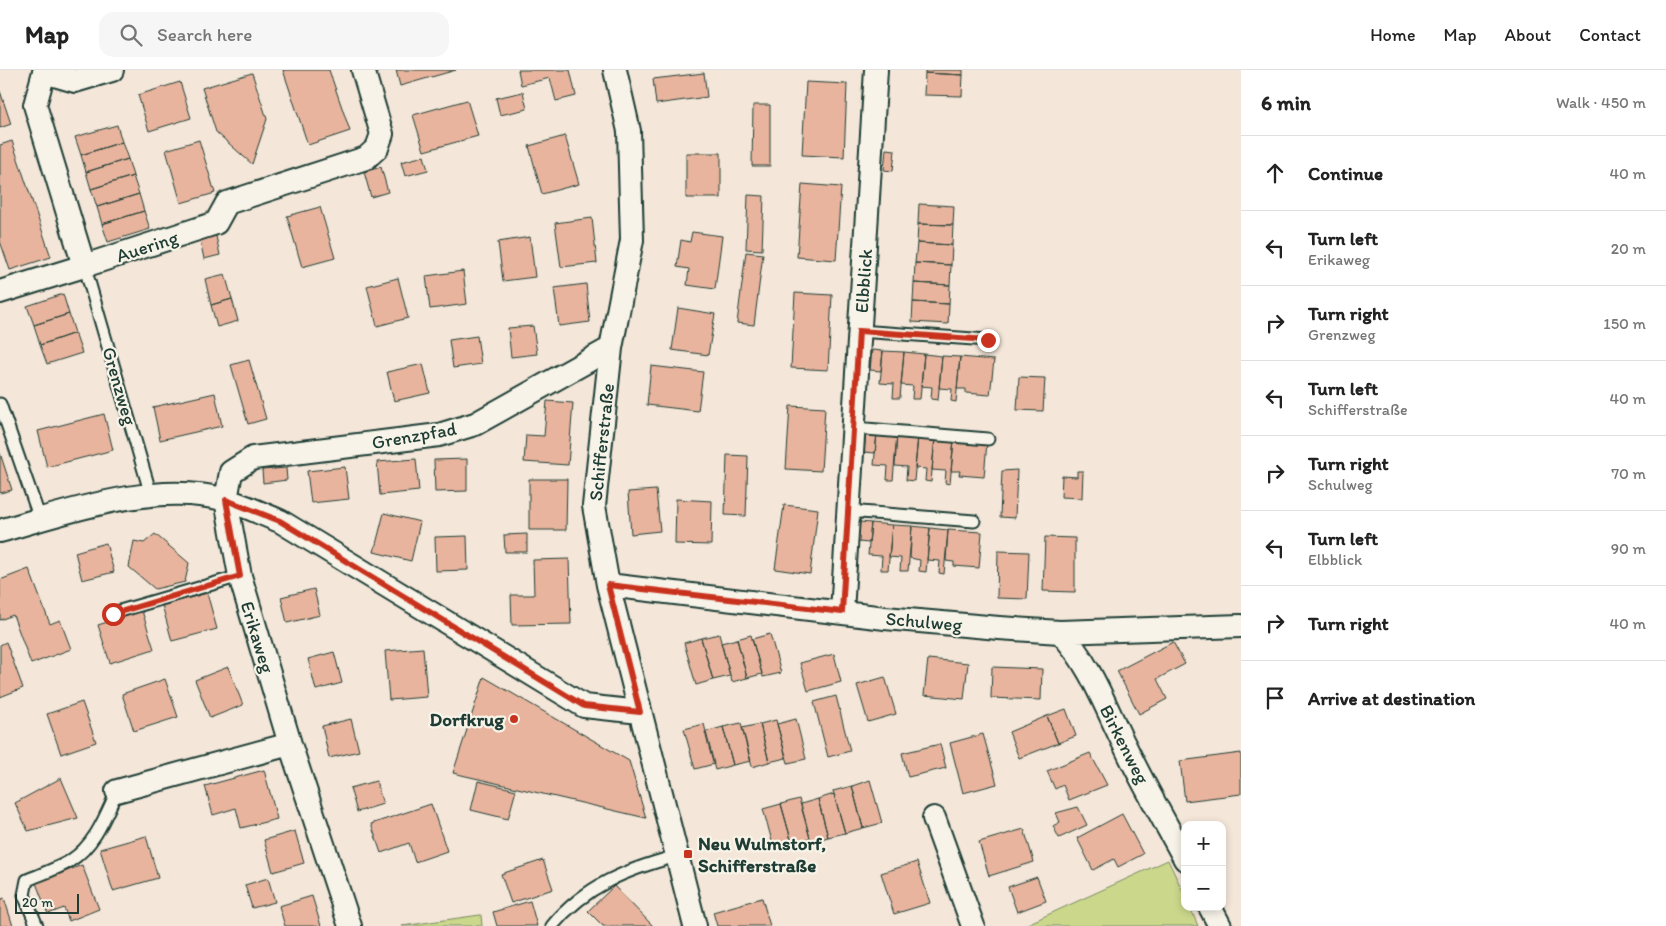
<!DOCTYPE html>
<meta charset="utf-8">
<style>
:root{--surface:#fff;--page:#f6f6f6;--text:#222;--muted:#767676;--line:#e0e0e0}
body{margin:0;font-family:Itim,sans-serif;background:var(--page);color:var(--text)}
.controls{position:absolute;right:15px;bottom:15px;display:grid;overflow:hidden;border-radius:10px;box-shadow:0 2px 8px #0003}
.controls button{width:45px;height:45px;display:grid;place-items:center;padding:0;border:0;border-bottom:1px solid var(--line);background:var(--surface);color:var(--text);font:25px sans-serif}
.scale{position:absolute;left:15px;bottom:12px;width:64px;box-sizing:border-box;padding-left:5px;border:2px solid #1f3d34;border-top:0;font-size:14px;line-height:18px;white-space:nowrap;color:#1f3d34;-webkit-text-stroke:4px #f7f3e8;paint-order:stroke}
.stop{position:absolute;width:15px;height:15px;margin:-11px;border:4px solid #c8321e;border-radius:50%;background:#fff}
.stop.end{background:#c8321e;border-color:#fff;box-shadow:0 1px 5px #0008}
.list{margin:0;padding:0;list-style:none}
h2{display:flex;justify-content:space-between;align-items:center;height:65px;margin:0;padding:0 20px;font-size:21px}
h2 small{font-size:16px;font-weight:400;color:var(--muted)}
.list li{display:grid;grid-template-columns:32px 1fr auto;gap:15px;align-items:center;box-sizing:border-box;height:75px;padding:0 20px;border-top:1px solid var(--line)}
.list b{display:block;font-size:19px;white-space:nowrap}
.list p{margin:0;font-size:16px;white-space:nowrap;color:var(--muted)}
.list em{font-size:16px;font-style:normal;color:var(--muted)}
.icon{flex:none;width:28px;height:28px;fill:none;stroke:currentColor;stroke-width:2;stroke-linecap:round;stroke-linejoin:round}
.map{position:relative;flex:none;width:1241px;height:856px;overflow:hidden}
header{display:flex;align-items:center;gap:30px;box-sizing:border-box;height:70px;padding:0 25px;background:var(--surface);border-bottom:1px solid var(--line)}
header strong{font-size:24px}
nav{display:flex;gap:28px;margin-inline-start:auto;font-size:18px}
.search{width:350px;height:45px;background:var(--page);display:flex;align-items:center;gap:12px;box-sizing:border-box;padding:0 18px;border-radius:15px;color:var(--muted);font-size:19px}
main{display:flex}
aside{flex:1;background:var(--surface)}
.map>svg:first-child{display:block}
.green{fill:#cbd88c;stroke:#758a60}
.building{fill:#e9b49d;stroke:#1f3d34}
.lines{fill:none;stroke-linecap:round;stroke-linejoin:round}
.service-casing{stroke:#1f3d34;stroke-width:15}
.minor-casing{stroke:#1f3d34;stroke-width:26}
.service{stroke:#f7f3e8;stroke-width:11}
.minor{stroke:#f7f3e8;stroke-width:22}
.route{stroke:#c8321e;stroke-width:6}
.poi-dot{fill:#c8321e;stroke:#f7f3e8;stroke-width:2}
.labels{text-anchor:middle;stroke-width:4.5;stroke-linejoin:round;paint-order:stroke}
.street-label{font-size:19px;fill:#1f3d34;stroke:#f7f3e8}
.poi-label{font-size:19px;font-weight:bold;fill:#1f3d34;stroke:#f7f3e8;text-anchor:end}
</style>
<header>
<strong>Map</strong>
<div class="search"><svg class="icon" aria-label="search" viewBox="0 0 24 24"><circle cx="10" cy="10" r="6"/><path d="M15 15l6 6"/></svg>Search here</div>
<nav><a>Home</a><a>Map</a><a>About</a><a>Contact</a></nav>
</header>
<main>
<div class="map">
<svg width="1241" height="856" viewBox="0 0 1241 856">
<rect width="100%" height="100%" fill="#f4e6d9"/>
<filter id="ink" filterUnits="userSpaceOnUse"><feTurbulence type="fractalNoise" baseFrequency=".02" numOctaves="2"/><feDisplacementMap in="SourceGraphic" scale="10" xChannelSelector="R" yChannelSelector="G"/><feConvolveMatrix kernelMatrix="1 2 1 2 8 2 1 2 1" color-interpolation-filters="sRGB"/></filter>
<g filter="url(#ink)">
<!-- green -->
<path class="green" d="M1168,790L1185,826V837H1190L1198,856H1023Z
M481,845L482,856H402L480,845Z"/>
<!-- building -->
<path class="building" d="M283,0H329L350,61L308,75Z
M396,0H456L400,16Z
M518,0H570L576,26L556,31L550,8L521,15Z
M925,0H963V5L925,3Z
M252,3L267,49L252,94L216,62L202,18Z
M704,3L707,27L656,34L653,9Z
M925,3L963,5L962,26L924,25Z
M180,12L191,48L149,61L138,25Z
M806,12L847,14L844,87L802,85Z
M0,21L11,54L0,58Z
M523,22L527,39L500,45L496,28Z
M467,30L478,66L424,81L413,45Z
M753,35H770V96H752Z
M117,55L122,72L81,85L75,67Z
M565,66L579,114L542,124L529,76Z
M199,70L215,123L181,133L166,80Z
M12,71L51,187L10,200L0,171V75Z
M122,72L128,89L86,102L81,85Z
M886,79L895,80L893,101L884,100Z
M686,83H721V128H686Z
M424,86L428,100L405,106L401,92Z
M128,89L133,106L91,119L86,102Z
M381,97L388,122L371,127L364,102Z
M133,106L139,124L97,137L91,119Z
M802,114L841,117L836,190L797,187Z
M139,124L144,141L102,154L97,137Z
M748,125L764,126L762,180L746,179Z
M919,134L954,136L953,155L918,154Z
M320,137L335,188L302,197L287,146Z
M144,141L150,159L108,172L102,154Z
M592,148L597,193L561,197L555,153Z
M918,154L953,155L952,175L917,173Z
M692,162L722,166L715,219L687,215L689,199L677,197L681,170L690,172Z
M216,166L220,185L204,189L200,170Z
M530,167L535,207L503,211L498,172Z
M917,173L952,175L951,195L915,193Z
M746,182L763,184L754,255L737,253Z
M915,193L951,195L950,215L914,213Z
M463,201L467,234L430,239L426,206Z
M225,204L232,229L211,235L205,209Z
M398,208L408,248L377,256L367,216Z
M914,213L950,215L949,234L913,232Z
M586,214L590,252L559,256L554,218Z
M795,223L832,225L828,300L791,298Z
M63,224L69,244L34,255L27,236Z
M232,229L238,251L217,257L211,235Z
M913,232L949,234L948,254L912,252Z
M678,238L715,244L708,285L672,280Z
M69,244L75,263L40,275L34,255Z
M533,256L537,284L511,287L508,258Z
M75,263L82,283L47,294L40,275Z
M477,266L481,294L453,298L449,270Z
M872,280L883,281L881,301L870,300Z
M883,281L904,282L900,328H893L894,314L880,313Z
M904,282L924,284L920,329H912L913,316L901,315Z
M924,284L942,286L938,330L931,329L932,317L921,316Z
M942,286L960,287L956,332L951,331L952,319L939,318Z
M960,287L994,290L990,325L966,323V319H957Z
M249,290L266,349L248,354L231,295Z
M423,294L430,323L394,331L387,302Z
M651,296L703,302L698,341L647,335Z
M1019,307L1045,308L1043,341L1017,340Z
M215,323L222,356L160,370L153,337Z
M547,331L573,333L568,395L524,392L526,365L544,366Z
M790,336L825,338L821,401L786,399Z
M104,344L113,380L47,397L38,361Z
M866,361L877,363L875,383L864,382Z
M877,363L897,364L893,410H887L888,396L874,395Z
M897,364L918,366L914,411L906,410L907,397L895,396Z
M918,366L935,367L931,412L925,411L926,399L915,398Z
M935,367L954,369L950,414L945,413L946,401L932,400Z
M954,369L987,372L984,407L959,405L960,401H951Z
M0,383L12,420L0,423Z
M727,385L748,386L746,446L725,445Z
M416,389L419,421L380,425L377,392Z
M467,389V421L435,422L434,390Z
M345,397L349,429L311,433L307,401Z
M286,398L287,410L263,413L262,400Z
M1017,400L1015,448L1000,447L1002,401Z
M1077,401H1083L1082,428L1061,427L1062,406L1077,407Z
M529,409H567L566,460H529Z
M656,420L660,461L631,464L628,422Z
M676,429L712,431L711,475L675,474Z
M784,435L818,439L810,504L775,499Z
M384,443L420,452L411,491L374,482Z
M860,452L871,453L869,473L858,472Z
M871,453L892,455L888,500H881L882,486L868,485Z
M892,455L912,456L908,501H900L901,488L889,487Z
M912,456L930,458L926,502L919,501L920,490L910,488Z
M930,458L948,460L944,504L939,503L940,491L927,490Z
M948,460L982,462L979,498L954,496V492L946,491Z
M155,464L189,493L185,512L155,519L129,497L134,471L144,473Z
M527,464V482H505L504,465Z
M467,466L468,500L436,501L435,467Z
M1045,467L1075,468V522L1043,521Z
M106,473L114,502L82,510L75,482Z
M998,481L1029,482L1027,529L997,528Z
M569,489L571,554L512,555L511,525H534L533,490Z
M29,499L50,554L60,550L71,579L31,594L13,545L0,550V510Z
M314,519L320,545L287,553L281,527Z
M207,523L217,559L172,571L162,535Z
M142,541L154,579L110,593L98,555Z
M719,564L730,606L713,610L701,568Z
M770,564L781,603L763,607L752,569Z
M751,565L762,604L747,608L737,569Z
M701,568L713,610L696,615L684,573Z
M737,569L747,608L732,612L721,573Z
M6,572L23,618L0,627V575Z
M1173,572L1185,594L1157,609L1167,629L1139,644L1117,601Z
M423,578L427,627L389,630L385,581Z
M334,582L342,613L316,620L308,589Z
M834,584L841,612L808,621L800,593Z
M928,589L968,593L964,629L924,625Z
M228,597L243,635L210,648L195,610Z
M992,597L1042,599L1041,630L991,628Z
M484,607L629,691L646,748L453,703Z
M885,607L896,644L868,652L857,615Z
M165,609L178,647L134,661L122,624Z
M836,626L850,681L828,687L814,632Z
M82,632L96,672L61,684L47,644Z
M1066,639L1076,666L1058,673L1047,646Z
M1047,646L1058,673L1019,688L1009,662Z
M351,649L359,681L329,688L322,656Z
M796,649L806,689L788,693L777,654Z
M776,650L786,688L769,692L760,654Z
M741,653L751,691L733,695L723,657Z
M704,654L714,694L695,699L684,659Z
M760,654L769,692L752,697L742,658Z
M723,657L733,695L715,700L705,662Z
M983,664L997,714L963,723L950,673Z
M940,674L946,698L908,707L902,683Z
M1090,683L1107,715L1069,730L1063,715L1055,719L1047,701Z
M1241,683V724L1185,731L1180,691Z
M264,700L277,749L241,758L236,738L213,745L205,716Z
M61,708L78,748L28,761L15,733Z
M870,710L882,753L863,758L852,716Z
M376,711L383,734L357,742L350,718Z
M478,711L516,720L508,749L471,740Z
M852,716L863,758L845,763L833,721Z
M834,724L845,763L828,767L818,729Z
M799,729L810,768L792,773L781,734Z
M818,729L828,767L811,772L801,734Z
M431,734L447,781L415,792L409,773L381,783L371,754Z
M781,734L792,773L774,778L763,739Z
M1078,737L1087,755L1059,768L1053,756L1060,752L1056,743Z
M1122,744L1143,784L1118,797L1114,789L1093,800L1077,768Z
M1024,759L1034,792L989,806L979,772Z
M295,761L304,793L273,802L264,770Z
M146,766L158,808L113,821L100,779Z
M543,790L553,819L511,833L501,804Z
M917,792L930,833L894,844L881,803Z
M82,795L99,839L69,851L64,838L48,844L36,813Z
M1037,807L1046,831L1017,842L1008,817Z
M268,808L275,832L252,838L245,815Z
M614,816L653,856H603L588,841Z
M312,826L321,856H285L279,836Z
M4,828L13,856H0V830Z
M762,828L770,856H717L713,842Z
M530,831L537,856H497L493,842Z"/>
<g class="lines">
<!-- service casing -->
<g class="service-casing">
<path id="service" d="M88,208L151,425
M859,261L988,270
M0,334L40,449
M854,358L988,369
M848,441L974,451
M113,543L240,506
M37,856L24,825L27,810C41,804 57,799 70,791C95,775 105,747 117,721
M552,856C586,815 628,799 677,786"/>
</g>
<!-- minor casing -->
<g class="minor-casing">
<path id="minor" d="M112,0L75,11L44,2L35,35L84,196L216,153L227,133L366,88L377,78L382,64L363,0
M615,0L629,61L632,170L611,278L594,436L608,515L695,856
M0,222L84,196
M0,461C67,442 156,410 226,430C244,435 262,444 280,451L584,636L640,642
M608,515L885,548L999,558L1060,562L1241,556
M842,542L876,0
M1060,562C1091,594 1106,639 1126,678C1144,716 1165,752 1185,789
M117,721L290,674
M934,748L973,856
M1210,837L1220,856
M350,856L290,674L240,506L226,430L231,402L253,388L439,365L475,354L611,278"/>
</g>
<!-- service -->
<use href="#service" class="service"/>
<!-- minor -->
<use href="#minor" class="minor"/>
</g>
</g>
<g class="lines" filter="url(#ink)">
<!-- route -->
<path class="route" d="M113,544L240,506L226,430L280,451L584,636L640,642L608,515L842,542L859,261L988,270"/>
</g>
<!-- markers -->
<g class="poi-dot">
<circle cx="514" cy="649" r="5"/>
<rect x="683" y="779" width="10" height="10" rx="2.5"/>
</g>
<g class="labels">
<!-- street labels -->
<g class="street-label">
<text transform="translate(147 176) rotate(-18)" y="7">Auering</text>
<text transform="translate(863 211) rotate(-86)" y="7">Elbblick</text>
<text transform="translate(120 316) rotate(74)" y="7">Grenzweg</text>
<text transform="translate(414 365) rotate(-10)" y="7">Grenzpfad</text>
<text transform="translate(601 372) rotate(-84)" y="7">Schifferstraße</text>
<text transform="translate(924 551) rotate(5)" y="7">Schulweg</text>
<text transform="translate(258 567) rotate(73)" y="7">Erikaweg</text>
<text transform="translate(1125 674) rotate(63)" y="7">Birkenweg</text>
</g>
<!-- poi labels -->
<g class="poi-label">
<text x="504" y="656">Dorfkrug</text>
<text x="698" y="780" text-anchor="start">Neu Wulmstorf,<tspan x="698" dy="22">Schifferstraße</tspan></text>
</g>
</g>
</svg>
<div class="controls">
<button>+</button>
<button>−</button>
</div>
<div class="scale">20 m</div>
<div class="stop" style="left:113px;top:544px"></div>
<div class="stop end" style="left:988px;top:270px"></div>
</div>
<aside>
<h2>6 min<small>Walk · 450 m</small></h2>
<ul class="list">
<li><svg class="icon" aria-label="ahead" viewBox="0 0 24 24"><path d="M12 20V5M6 11l6-6 6 6"/></svg><div><b>Continue</b></div><em>40 m</em></li>
<li><svg class="icon" aria-label="left" viewBox="0 0 24 24"><path d="M17 20v-9H6M10 6l-5 5 5 5"/></svg><div><b>Turn left</b><p>Erikaweg</p></div><em>20 m</em></li>
<li><svg class="icon" aria-label="right" viewBox="0 0 24 24"><path d="M7 20v-9h11M14 6l5 5-5 5"/></svg><div><b>Turn right</b><p>Grenzweg</p></div><em>150 m</em></li>
<li><svg class="icon" aria-label="left" viewBox="0 0 24 24"><path d="M17 20v-9H6M10 6l-5 5 5 5"/></svg><div><b>Turn left</b><p>Schifferstraße</p></div><em>40 m</em></li>
<li><svg class="icon" aria-label="right" viewBox="0 0 24 24"><path d="M7 20v-9h11M14 6l5 5-5 5"/></svg><div><b>Turn right</b><p>Schulweg</p></div><em>70 m</em></li>
<li><svg class="icon" aria-label="left" viewBox="0 0 24 24"><path d="M17 20v-9H6M10 6l-5 5 5 5"/></svg><div><b>Turn left</b><p>Elbblick</p></div><em>90 m</em></li>
<li><svg class="icon" aria-label="right" viewBox="0 0 24 24"><path d="M7 20v-9h11M14 6l5 5-5 5"/></svg><div><b>Turn right</b></div><em>40 m</em></li>
<li><svg class="icon" aria-label="arrive" viewBox="0 0 24 24"><path d="M6 21V4h12l-3 4 3 4H6"/></svg><div><b>Arrive at destination</b></div></li>
</ul>
</aside>
</main>
